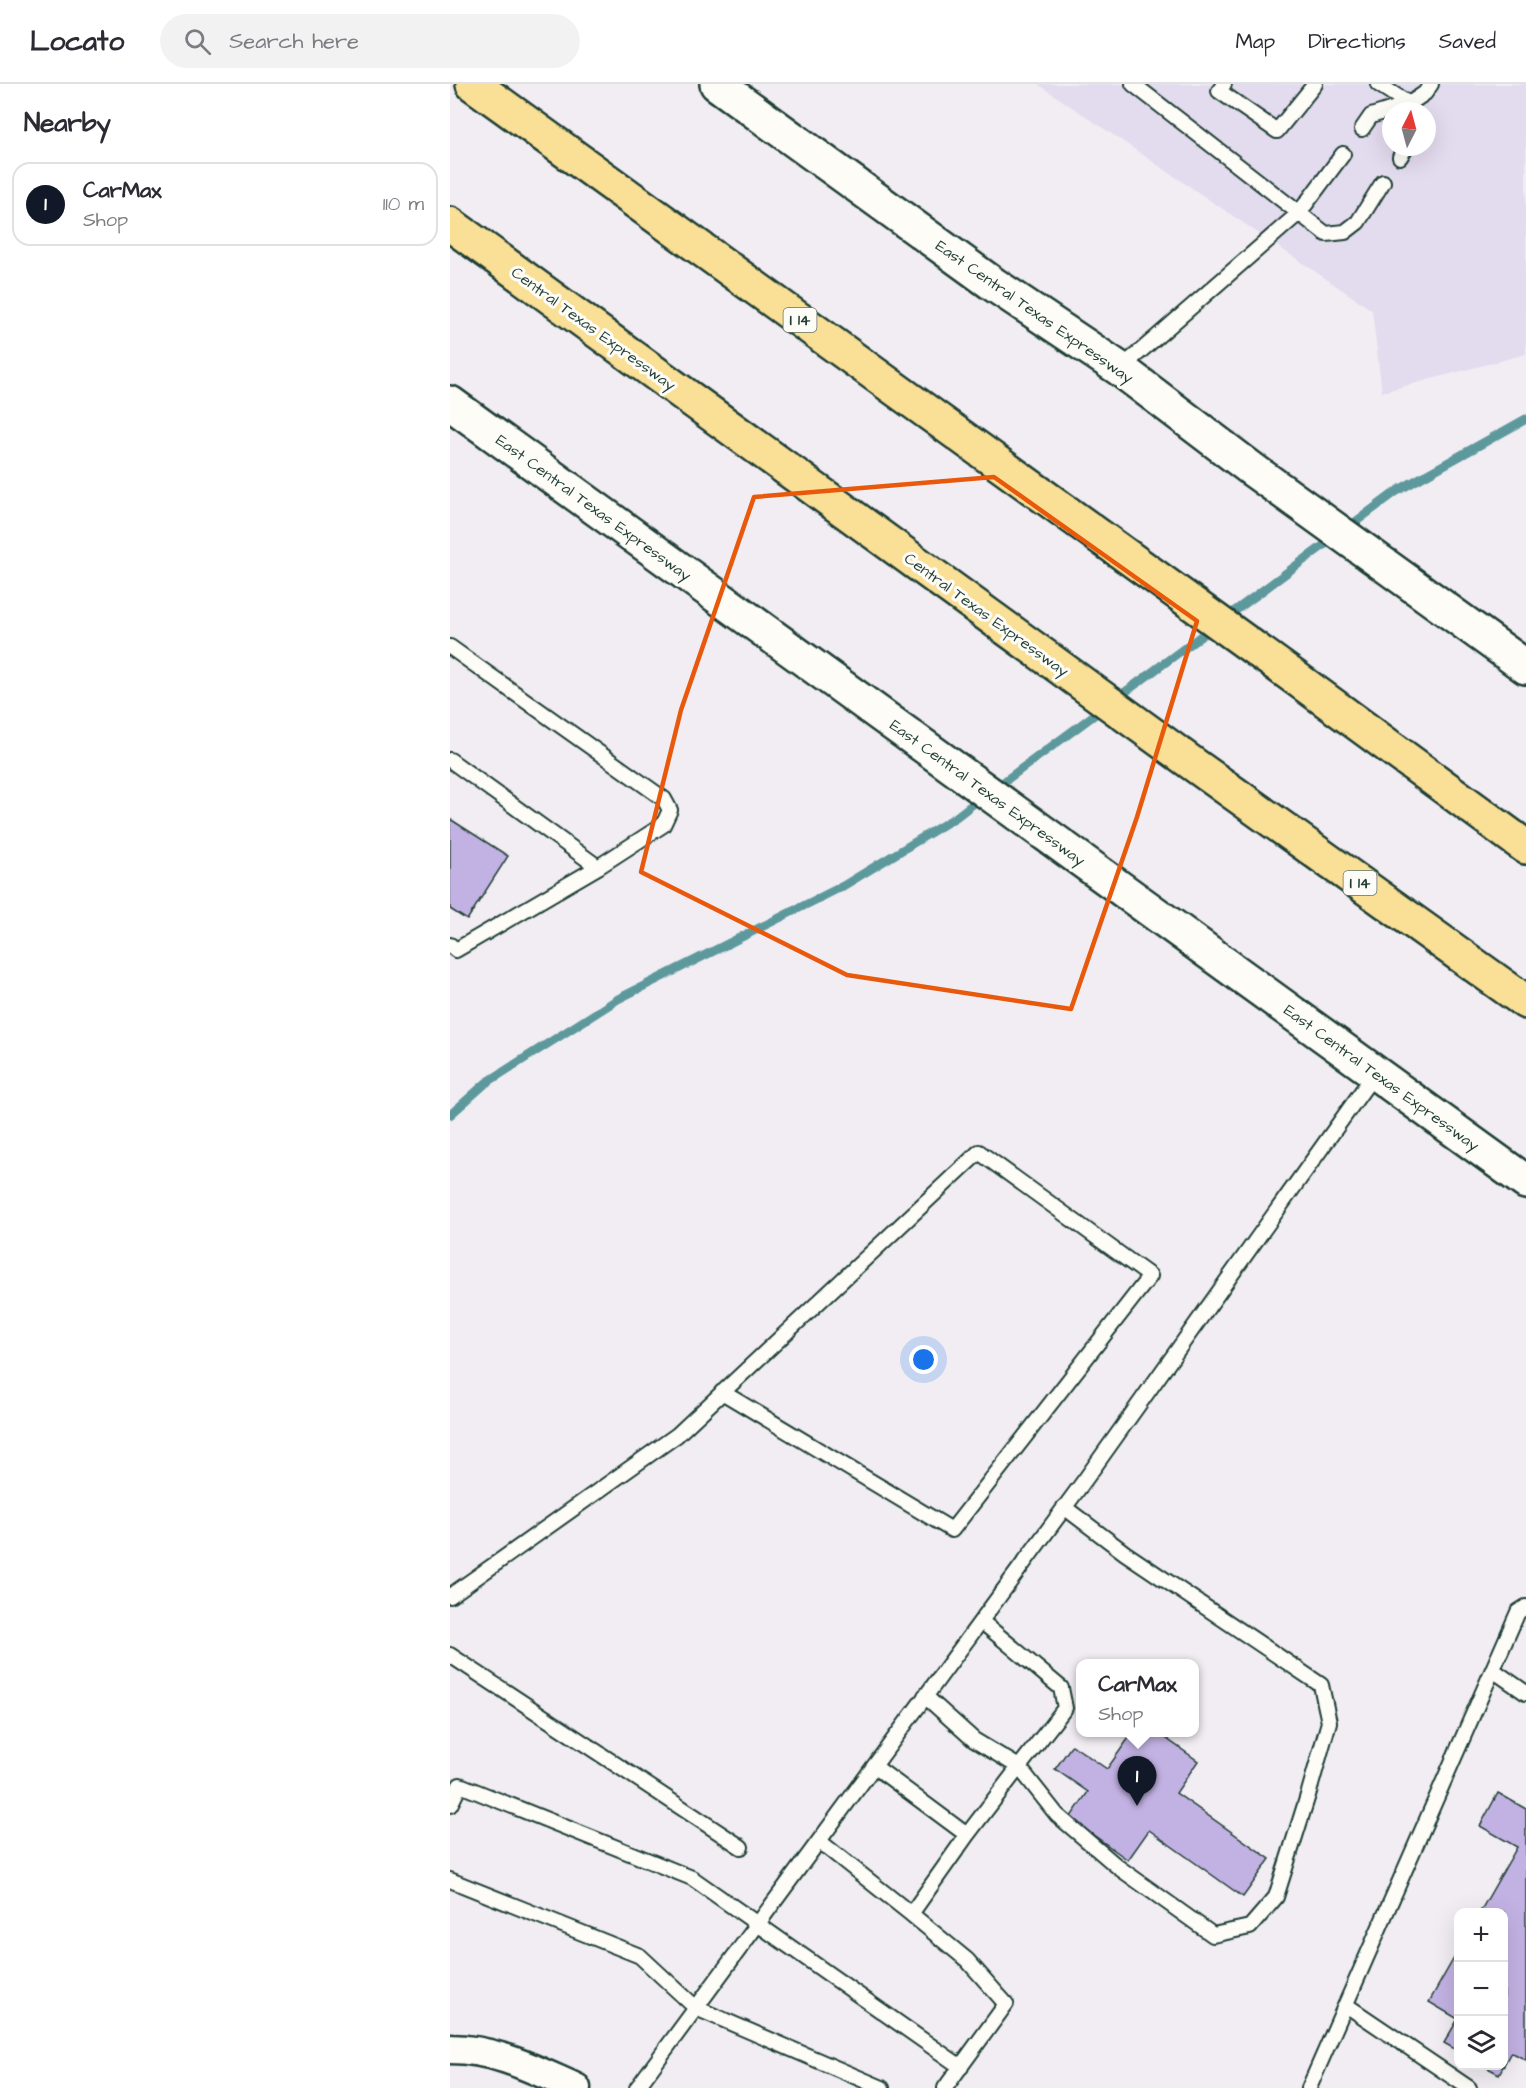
<!DOCTYPE html>
<meta charset="utf-8">
<style>
:root{--surface:#fff;--page:#f2f2f3;--text:#2b2b33;--muted:#7c7c81;--line:#e1e1e2;--accent:#111827}
body{margin:0;font-family:"Architects Daughter",sans-serif;background:var(--page);color:var(--text)}
.controls{position:absolute;right:18px;bottom:18px;display:grid;overflow:hidden;border-radius:12px;box-shadow:0 6px 24px #0002}
.controls button{width:54px;height:54px;display:grid;place-items:center;padding:0;border:0;border-bottom:2px solid var(--line);background:var(--surface);color:var(--text);font:30px sans-serif}
.compass{position:absolute;left:932px;top:18px;width:54px;height:54px;border-radius:50%;background:var(--surface);box-shadow:0 6px 24px #0002;rotate:6deg}
.you{position:absolute;left:474px;top:1276px;width:21px;height:21px;margin:-15px;border:4px solid #fff;border-radius:50%;background:#1a73e8;box-shadow:0 0 0 9px #1a73e833}
.badge{display:grid;place-items:center;width:39px;height:39px;border-radius:50%;background:var(--accent);color:#fff;font-size:20px;font-weight:700}
.pin{position:absolute;translate:-50% -50px;filter:drop-shadow(0 2px 3px #0008)}
.pin::after{content:'';position:absolute;top:32px;width:21px;height:18px;background:inherit;clip-path:polygon(0 0,100% 0,50% 100%)}
.popup{position:absolute;left:626px;top:1575px;width:123px;height:78px;box-sizing:border-box;display:grid;place-content:center;border-radius:12px;background:var(--surface);filter:drop-shadow(0 2px 4px #0005);font-size:20px;white-space:nowrap;color:var(--muted)}
.popup b{font-size:22px;color:var(--text)}
.popup::after{content:'';position:absolute;left:50%;top:100%;margin-left:-12px;border:12px solid transparent;border-top-color:var(--surface)}
.list{margin:0;padding:0;list-style:none}
h2{display:flex;justify-content:space-between;align-items:center;height:78px;margin:0;padding:0 24px;font-size:26px}
h2 small{font-size:20px;font-weight:400;color:var(--muted)}
.list li{display:grid;grid-template-columns:39px 1fr auto;gap:18px;align-items:center;box-sizing:border-box;height:84px;margin:0 12px 12px;padding:0 12px;border:2px solid var(--line);border-radius:18px}
.list b{display:block;font-size:22px;white-space:nowrap}
.list p{margin:0;font-size:20px;white-space:nowrap;color:var(--muted)}
.list em{font-size:20px;font-style:normal;color:var(--muted)}
.icon{flex:none;width:33px;height:33px;fill:none;stroke:currentColor;stroke-width:2;stroke-linecap:round;stroke-linejoin:round}
.map{position:relative;flex:none;width:1076px;height:2004px;overflow:hidden}
header{display:flex;align-items:center;gap:36px;box-sizing:border-box;height:84px;padding:0 30px;background:var(--surface);border-bottom:2px solid var(--line)}
header strong{font-size:28px}
nav{display:flex;gap:33px;margin-inline-start:auto;font-size:21px}
.search{width:420px;height:54px;background:var(--page);display:flex;align-items:center;gap:15px;box-sizing:border-box;padding:0 21px;border-radius:33px;color:var(--muted);font-size:22px}
main{display:flex}
aside{flex:1;background:var(--surface)}
.map>svg:first-child{display:block}
.built{fill:#e3dbee;fill-rule:evenodd}
.lines{fill:none;stroke-linecap:round;stroke-linejoin:round}
.stream{stroke:#5d999c;stroke-width:9}
.building{fill:#c2b2e3;stroke:#1f3d34;stroke-width:1.5}
.service-casing{stroke:#1f3d34;stroke-width:18}
.minor-casing{stroke:#1f3d34;stroke-width:33}
.secondary-casing{stroke:#1f3d34;stroke-width:38}
.motorway-casing{stroke:#1f3d34;stroke-width:38}
.service{stroke:#fdfcf7;stroke-width:14}
.minor{stroke:#fdfcf7;stroke-width:28}
.secondary{stroke:#fdfcf7;stroke-width:33}
.motorway{stroke:#fadf96;stroke-width:33}
.marked{fill:none;stroke:#e8590c;stroke-width:4.5;stroke-linejoin:round}
.labels{text-anchor:middle;stroke-width:6;stroke-linejoin:round;paint-order:stroke}
.shield{fill:#fdfcf7;stroke:#62766e;stroke-width:1.5}
.shield-label{font-size:15px;font-weight:bold;fill:#1f3d34}
.street-label{font-size:16px;fill:#1f3d34;stroke:#fdfcf7}
</style>
<header>
<strong>Locato</strong>
<div class="search"><svg class="icon" aria-label="search" viewBox="0 0 24 24"><circle cx="10" cy="10" r="6"/><path d="M15 15l6 6"/></svg>Search here</div>
<nav><a>Map</a><a>Directions</a><a>Saved</a></nav>
</header>
<main>
<aside>
<h2>Nearby<small></small></h2>
<ul class="list">
<li><span class="badge">1</span><div><b>CarMax</b><p>Shop</p></div><em>110 m</em></li>
</ul>
</aside>
<div class="map">
<svg width="1076" height="2004" viewBox="0 0 1076 2004">
<rect width="100%" height="100%" fill="#f1edf3"/>
<filter id="ink" filterUnits="userSpaceOnUse"><feTurbulence type="fractalNoise" baseFrequency=".0167" numOctaves="2"/><feDisplacementMap in="SourceGraphic" scale="12" xChannelSelector="R" yChannelSelector="G"/><feConvolveMatrix kernelMatrix="1 2 1 2 8 2 1 2 1" color-interpolation-filters="sRGB"/></filter>
<g filter="url(#ink)">
<!-- built -->
<path class="built" d="M588,0H1076V270L932,308L922,226ZM941,27H977V63H941Z"/>
<g class="lines">
<!-- stream -->
<path class="stream" d="M896,445L947,407L1076,335
M544,705L885,453
M0,1031L36,999L168,915L393,802L506,733L532,713"/>
</g>
<!-- building -->
<path class="building" d="M0,735L58,772L17,836L0,825Z
M683,1648H707L748,1677L726,1709L820,1775L793,1813L699,1746L678,1776L620,1734L638,1708L605,1685L622,1661L657,1685Z
M1048,1709L1076,1725V1976L1061,1968L1049,1990L1034,1982H1054V1828H1030L1067,1763L1030,1742Z
M1008,1867V1967L994,1959L1008,1935L979,1918Z"/>
<g class="lines">
<!-- service casing -->
<g class="service-casing">
<path id="service" d="M683,0L876,150L895,148L908,138L933,98
M774,0L769,7L827,47L865,0
M928,0L959,20
M912,45L921,32L959,20L975,9L981,0
M950,73L956,63
M670,285L849,129L893,70
M0,563L214,715L220,726L213,741L148,783L6,866L0,861
M0,676L148,783
M0,1512L227,1351L529,1068L700,1192L502,1446L272,1308
M0,1571L291,1763
M1043,1586L1076,1609
M475,1612L524,1656L569,1683L615,1624L611,1604L531,1537
M424,1682L517,1751
M0,1721L10,1701L242,1794L511,1983
M369,1757L461,1830
M0,1796L190,1872L246,1924L432,2004
M896,1921L1019,2004
M187,2004L637,1393L925,989
M495,2004L556,1920L517,1876L461,1830L517,1751L569,1683L607,1731L668,1783L763,1851L800,1843L826,1813L859,1708L879,1638L871,1601L675,1469L614,1423
M859,2004L1068,1528L1076,1523"/>
</g>
<!-- minor casing -->
<g class="minor-casing">
<path id="minor" d="M0,1965C46,1965 85,1986 126,2004"/>
</g>
<!-- secondary casing -->
<g class="secondary-casing">
<path id="secondary" d="M267,0L543,200L670,285L803,386L1076,583
M0,319L1076,1098"/>
</g>
<!-- motorway casing -->
<g class="motorway-casing">
<path id="motorway" d="M23,0L847,595L1076,763
M0,140L743,680L1076,918"/>
</g>
<!-- service -->
<use href="#service" class="service"/>
<!-- minor -->
<use href="#minor" class="minor"/>
<!-- secondary -->
<use href="#secondary" class="secondary"/>
<!-- motorway -->
<use href="#motorway" class="motorway"/>
</g>
</g>
<!-- marked area -->
<path class="marked" d="M544,393L747,537L687,733L621,925L397,891L191,788L231,626L304,413Z"/>
<g class="labels">
<!-- shield labels -->
<g class="shield">
<rect x="333.5" y="224" width="33" height="24" rx="4.5"/>
<rect x="893.5" y="787" width="33" height="24" rx="4.5"/>
</g>
<g class="shield-label">
<text x="350" y="241">I 14</text>
<text x="910" y="804">I 14</text>
</g>
<!-- street labels -->
<g class="street-label">
<text transform="translate(585 227) rotate(35)" y="6">East Central Texas Expressway</text>
<text transform="translate(144 244) rotate(36)" y="6">Central Texas Expressway</text>
<text transform="translate(144 423) rotate(36)" y="6">East Central Texas Expressway</text>
<text transform="translate(537 530) rotate(36)" y="6">Central Texas Expressway</text>
<text transform="translate(538 708) rotate(36)" y="6">East Central Texas Expressway</text>
<text transform="translate(932 993) rotate(36)" y="6">East Central Texas Expressway</text>
</g>
</g>
</svg>
<div class="controls">
<button>+</button>
<button>−</button>
<button><svg class="icon" aria-label="layers" viewBox="0 0 24 24"><path d="M12 4l9 5-9 5-9-5zM3 14l9 5 9-5"/></svg></button>
</div>
<svg class="compass" viewBox="-18 -18 36 36"><path d="M0-13l5 13h-10z" fill="#e53935"/><path d="M0 13l5-13h-10z" fill="#7c7c81"/></svg>
<div class="you"></div>
<div class="pin badge" style="left:687px;top:1722px">1</div>
<div class="popup"><b>CarMax</b>Shop</div>
</div>
</main>
